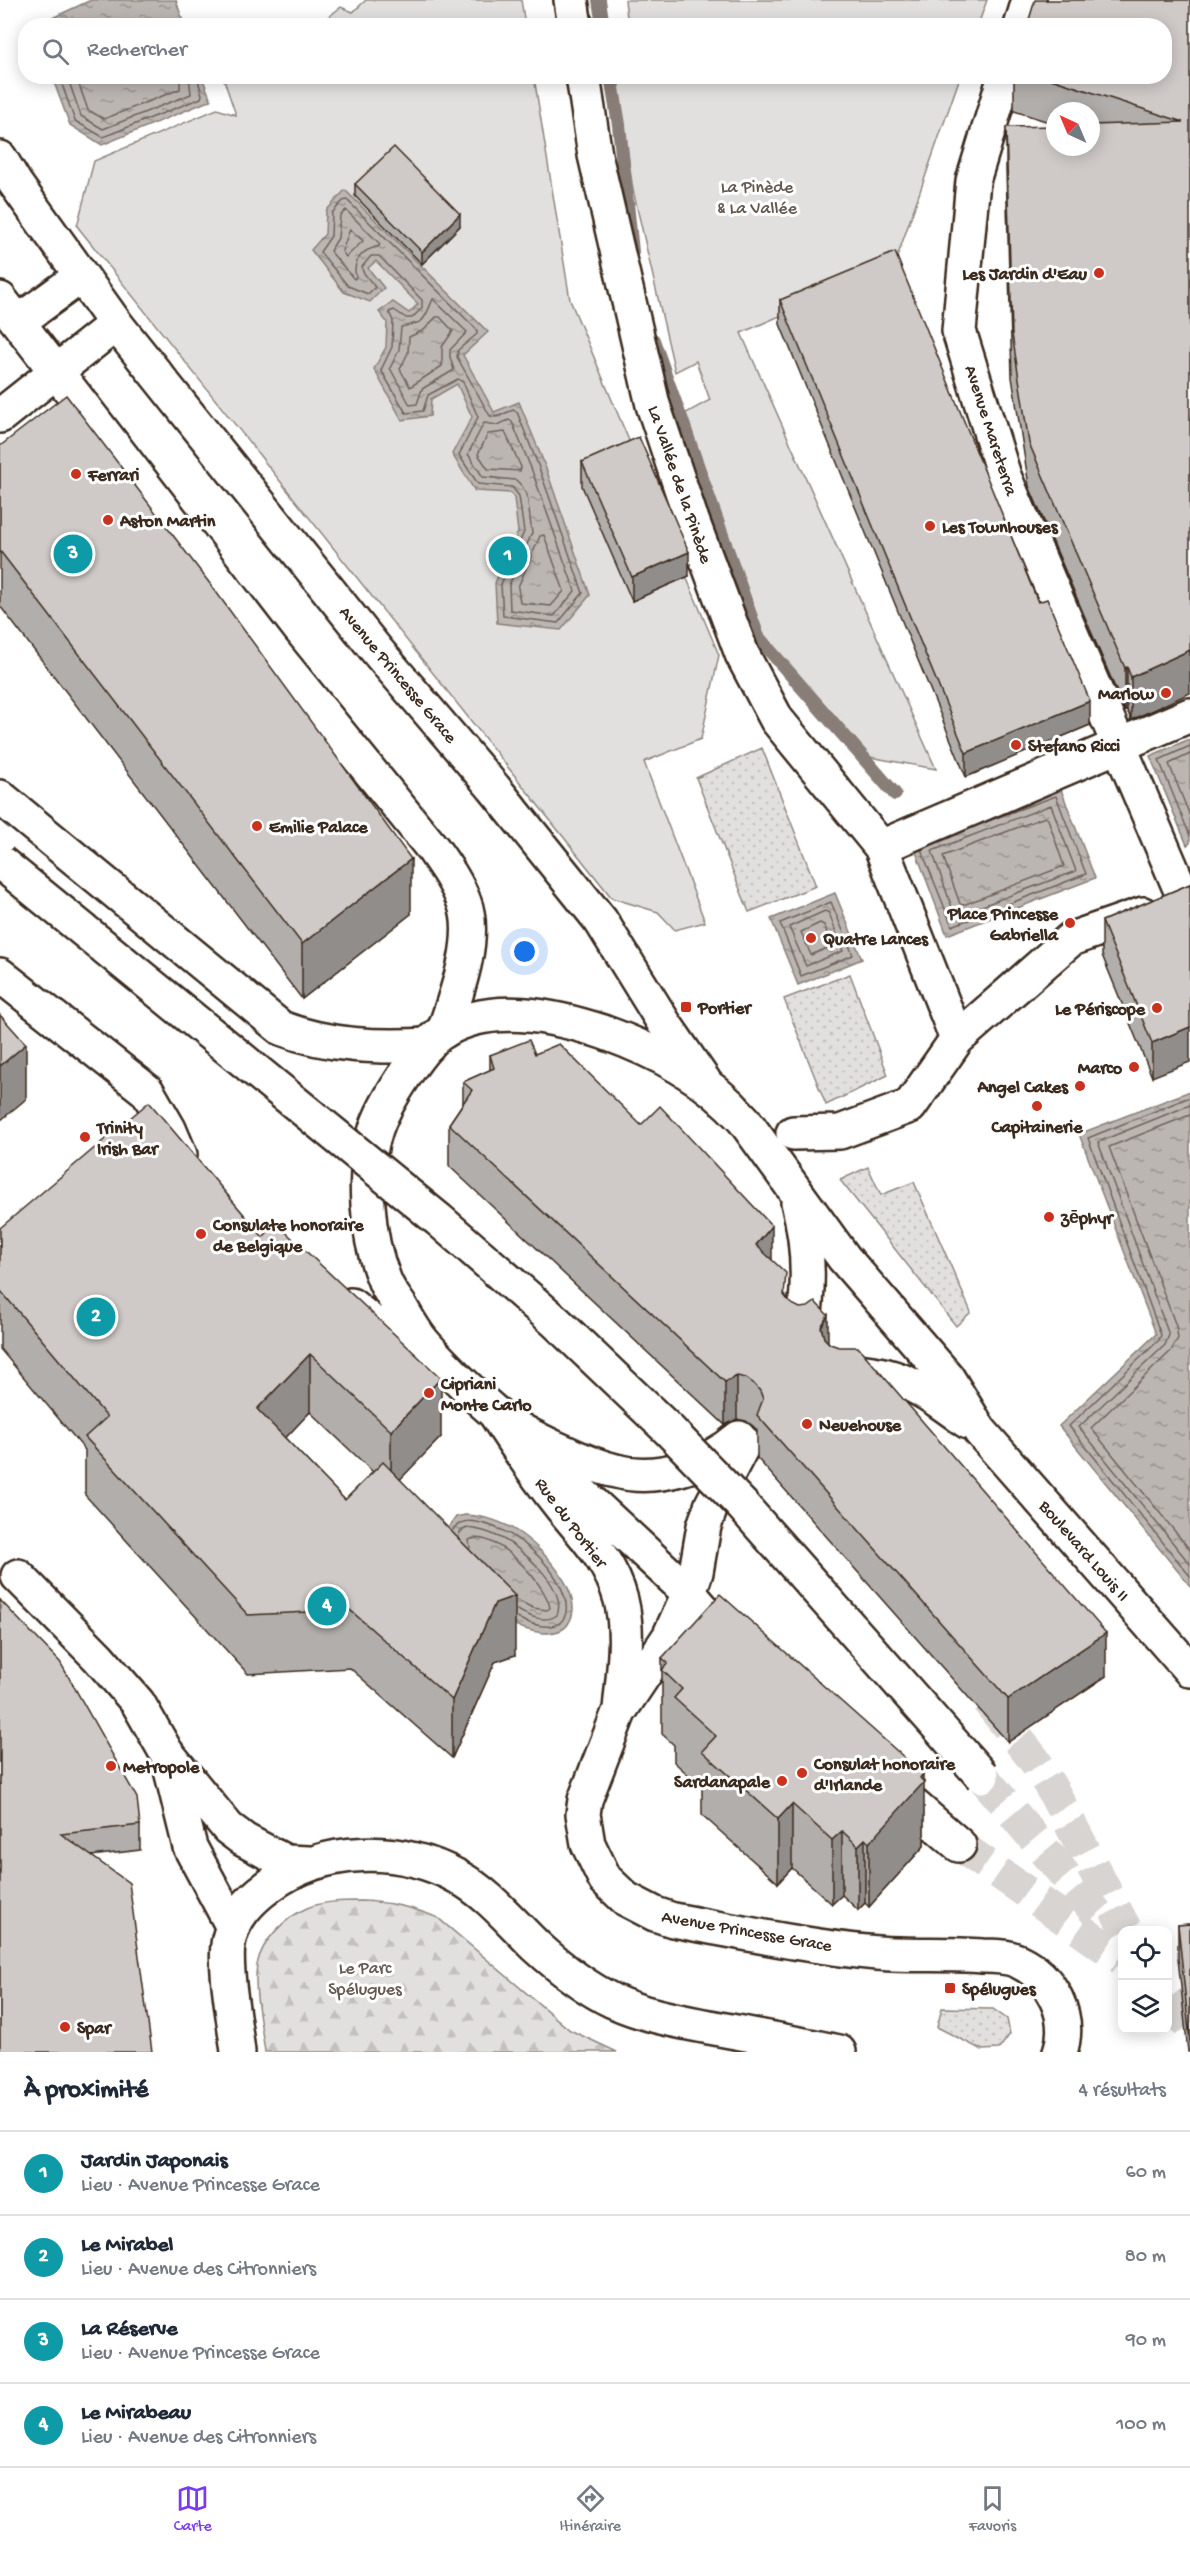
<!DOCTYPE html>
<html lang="fr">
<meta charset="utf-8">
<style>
:root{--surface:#fff;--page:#f6f6f7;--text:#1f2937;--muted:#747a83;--line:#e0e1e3;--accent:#7c3aed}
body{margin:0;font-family:"Gochi Hand",sans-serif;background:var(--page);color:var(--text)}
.controls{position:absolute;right:18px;bottom:18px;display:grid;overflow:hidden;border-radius:12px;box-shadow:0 3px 15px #0003}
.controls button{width:54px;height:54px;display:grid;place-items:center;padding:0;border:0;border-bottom:2px solid var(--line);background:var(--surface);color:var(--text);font:30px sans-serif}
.compass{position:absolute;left:1046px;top:102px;width:54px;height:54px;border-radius:50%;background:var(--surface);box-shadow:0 3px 15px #0003;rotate:316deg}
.you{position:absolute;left:525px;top:952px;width:21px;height:21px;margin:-15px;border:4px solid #fff;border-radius:50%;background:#1a73e8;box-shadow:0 0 0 9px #1a73e833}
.badge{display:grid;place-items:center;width:39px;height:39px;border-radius:50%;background:var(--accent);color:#fff;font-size:20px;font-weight:700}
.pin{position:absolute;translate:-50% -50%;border:3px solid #fff;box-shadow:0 2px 6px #0006}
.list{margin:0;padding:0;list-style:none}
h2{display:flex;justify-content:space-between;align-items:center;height:78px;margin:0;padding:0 24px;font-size:26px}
h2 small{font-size:20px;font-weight:400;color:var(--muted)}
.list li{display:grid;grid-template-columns:39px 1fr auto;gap:18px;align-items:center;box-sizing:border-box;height:84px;padding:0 24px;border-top:2px solid var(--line)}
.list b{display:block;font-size:22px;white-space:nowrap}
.list p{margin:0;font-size:20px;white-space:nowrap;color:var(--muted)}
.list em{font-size:20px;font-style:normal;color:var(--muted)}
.icon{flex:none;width:33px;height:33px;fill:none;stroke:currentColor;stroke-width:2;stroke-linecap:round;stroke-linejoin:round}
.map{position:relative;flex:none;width:1190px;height:2052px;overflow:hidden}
.search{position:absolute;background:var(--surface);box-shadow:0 3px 15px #0003;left:18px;right:18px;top:18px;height:66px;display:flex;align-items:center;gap:15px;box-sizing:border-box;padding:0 21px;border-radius:24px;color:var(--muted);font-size:22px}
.sheet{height:414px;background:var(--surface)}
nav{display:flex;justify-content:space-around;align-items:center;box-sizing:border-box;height:84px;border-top:2px solid var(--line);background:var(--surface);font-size:16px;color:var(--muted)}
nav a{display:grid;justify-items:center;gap:3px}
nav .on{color:var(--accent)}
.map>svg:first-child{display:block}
.grass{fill:url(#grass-dots);stroke:#8e857e;stroke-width:1.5}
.forest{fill:url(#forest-firs);stroke:#8e857e;stroke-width:1.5}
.park{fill:#e2e0de;stroke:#8e857e;stroke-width:1.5}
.water{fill:url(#water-ripples);stroke:#887e77;stroke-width:1.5}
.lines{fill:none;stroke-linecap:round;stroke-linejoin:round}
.shore{stroke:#6f625a;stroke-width:1.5}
.stream{stroke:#887e77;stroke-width:14}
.primary-tunnel{stroke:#d8d4d2;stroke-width:33;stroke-dasharray:33 16;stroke-linecap:butt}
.pedestrian-casing{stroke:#3b2a1e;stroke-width:38}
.minor-casing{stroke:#3b2a1e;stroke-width:38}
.tertiary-casing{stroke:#3b2a1e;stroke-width:38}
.secondary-casing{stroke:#3b2a1e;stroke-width:38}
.primary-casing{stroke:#3b2a1e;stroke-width:38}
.pedestrian{stroke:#fff;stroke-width:33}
.minor{stroke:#fff;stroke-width:33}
.tertiary{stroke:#fff;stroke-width:33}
.secondary{stroke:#fff;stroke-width:33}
.primary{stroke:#fff;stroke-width:33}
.primary-bridge-casing{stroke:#3b2a1e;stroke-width:38;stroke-linecap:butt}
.primary-bridge{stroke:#fff;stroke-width:33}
.wall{fill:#b2aeab;stroke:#3b2a1e;stroke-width:1.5;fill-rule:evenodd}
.shaded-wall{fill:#918d8b;stroke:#3b2a1e;stroke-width:1.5}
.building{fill:#cfcac7;stroke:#3b2a1e;stroke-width:1.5}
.poi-dot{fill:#c8321e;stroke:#fff;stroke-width:2}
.labels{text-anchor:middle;stroke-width:6;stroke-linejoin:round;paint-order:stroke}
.park-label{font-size:18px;fill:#65584e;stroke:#fff}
.poi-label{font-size:18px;font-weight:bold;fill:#3b2a1e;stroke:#fff;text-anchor:start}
.street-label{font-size:18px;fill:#3b2a1e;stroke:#fff}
</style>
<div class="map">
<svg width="1190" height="2052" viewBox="0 0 1190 2052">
<defs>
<pattern id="grass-dots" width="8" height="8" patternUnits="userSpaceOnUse" patternTransform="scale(1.5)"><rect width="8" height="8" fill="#e2e0de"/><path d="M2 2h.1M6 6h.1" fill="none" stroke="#c3c0be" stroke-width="1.8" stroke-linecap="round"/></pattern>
<pattern id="forest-firs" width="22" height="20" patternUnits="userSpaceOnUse" patternTransform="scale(1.5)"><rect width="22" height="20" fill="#e2e0de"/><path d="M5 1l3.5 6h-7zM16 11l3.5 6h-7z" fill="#c3c0be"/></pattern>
<pattern id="water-ripples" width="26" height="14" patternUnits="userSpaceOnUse" patternTransform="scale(1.5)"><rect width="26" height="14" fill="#bcb6b3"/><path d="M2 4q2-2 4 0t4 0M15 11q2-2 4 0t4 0" fill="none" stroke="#9a9491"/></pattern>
</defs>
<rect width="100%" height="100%" fill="#fff"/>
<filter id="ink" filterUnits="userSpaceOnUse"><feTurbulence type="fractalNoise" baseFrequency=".0167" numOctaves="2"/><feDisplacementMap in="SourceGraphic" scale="12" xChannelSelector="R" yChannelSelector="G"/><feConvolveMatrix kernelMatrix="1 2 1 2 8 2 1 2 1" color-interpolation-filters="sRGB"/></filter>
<g filter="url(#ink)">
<!-- grass -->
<path class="grass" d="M762,748L816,886L749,912L696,778Z
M850,974L888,1075L826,1105L784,999Z
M868,1167L881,1195L914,1182L971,1312L956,1326L840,1180Z
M942,2008L993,2009L1007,2019L1010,2034L999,2049L982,2050L937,2027Z"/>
<!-- forest -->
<path class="forest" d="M361,1901C389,1902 413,1907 438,1918L570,2030L617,2052H265C262,2028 253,1989 257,1965C261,1941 286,1917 307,1908C323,1901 344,1901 361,1901Z"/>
<!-- park -->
<path class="park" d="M366,0H521L525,25H318L341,7L353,12Z
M625,0H987L978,25L628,26Z
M223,77H534L570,300L719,655L701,739L644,762L705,922L675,930L658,912L612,898L77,226L94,161L217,109L236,115Z
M617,77H960L894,266L741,333L936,769L864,756L760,634L686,413L710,400L696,361L675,372L633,190Z"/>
<!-- water -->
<path class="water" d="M91,0H176L184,25H37Z
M52,77H202L211,100L102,145L70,125Z
M345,190L488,332L463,355L494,412L519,402L544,463L590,595L561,630L497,623L495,583L518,532L514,498L511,493L475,491L452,454L472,417L457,384L431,399L430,416L402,420L374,369L386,347L387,322L379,312L393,302L409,313L418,304L376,261L368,268L384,288L370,302L344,292L311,250L325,234L326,211Z
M1190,739V843L1187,845L1150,756Z
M1060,787L1095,878L947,935L913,844Z
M835,893L862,959L798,985L771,919Z
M1190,1091V1586L1059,1426L1156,1334L1079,1134Z
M465,1515C485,1516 504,1522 521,1534C542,1549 588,1595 568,1624C563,1632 553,1633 544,1633C533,1632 517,1628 510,1621C503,1613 497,1603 491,1595C476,1573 461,1552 446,1531L456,1517Z"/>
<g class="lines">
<!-- shore -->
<path class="shore" d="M59,76L75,121L103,137L201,98L202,95L197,76
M67,76L81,116L103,129L191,94L189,76
M76,76L88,110L104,119L180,89V76
M347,200L477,330V334L458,350L457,357L490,416L496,417L513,410L517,412L538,465L583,593L558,623L503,616L501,584L524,532L519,496L512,487L478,484L459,455L478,417L463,382L458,379L428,395L423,411L406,413L381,370L392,347L393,321L389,312L394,310L406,318H412L422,308V300L379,256H371L362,267L363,272L375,287L368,294L348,286L320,252L331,236L332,213L343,201Z
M346,210L380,244L378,247C362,249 352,262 356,277L354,279L330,251L338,238L340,216Z
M350,229L363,241L346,257L342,251Z
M433,299L467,332L450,350V357L454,370L422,389L417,404L410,405L390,368L399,350L401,327C426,322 423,322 433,299Z
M436,317H440L453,331L442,347V366L410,387L400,369L408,353L409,337L424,330Z
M509,420L512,422L531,468L575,591L554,616L510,610L509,585L532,533L527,495L522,486L516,480L483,477L468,454L484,423L497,425Z
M505,432L521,467L520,471L488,469L478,454L488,434Z
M544,535L564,591L551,606L520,603L518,587L540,536Z
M1190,746L1159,760L1190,836
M1190,754L1169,764L1190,816
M1051,805L1076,871L955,916L932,851Z
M1045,817L1048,819L1064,866L963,905L960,904L943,856Z
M921,849L952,926L1086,874L1056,796L985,822
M831,902L853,955L801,976L780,923Z
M825,911L829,913L843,951L806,966L789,927Z
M820,923L824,925L832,946L811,955L801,932Z
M1190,1097L1088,1138L1161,1335L1159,1340L1069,1426L1190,1576
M1190,1105L1098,1142L1169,1335L1165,1345L1079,1427L1190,1564
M1190,1115L1109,1147L1176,1326L1178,1338L1171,1351L1091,1428L1190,1550
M453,1530C459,1520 470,1520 481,1523C508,1529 532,1547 549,1568C579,1607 571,1643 517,1618
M459,1537L460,1532L467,1528C478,1529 489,1532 499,1537C521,1547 568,1588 557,1615C545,1624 529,1616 517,1610
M470,1548L469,1540C494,1528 546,1583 550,1608L547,1610L533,1608L517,1600"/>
<!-- stream -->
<path class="stream" d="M599,0L603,26
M611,76L619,125L632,252
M653,340L758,637L895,794"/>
<!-- primary-tunnel -->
<path class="primary-tunnel" d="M988,1701L1035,1761L1053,1791L1126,1930
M982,1776L1110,1929
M959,1845L1122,1959
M1168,1999L1190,2027"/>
<!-- pedestrian casing -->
<g class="pedestrian-casing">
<path id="pedestrian" d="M571,0L575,26
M1021,26L1029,0
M583,76L595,155L653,405L690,515L742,654L777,720L881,847L957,1039
M1005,76L973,181L959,331L1004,476L1185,900
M881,847L1190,715
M793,1133L840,1132L910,1106L957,1039L1071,939L1143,914"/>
</g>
<!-- minor casing -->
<g class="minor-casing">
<path id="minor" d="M0,416L116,324
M495,1413C516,1446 537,1477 562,1508C586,1537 611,1562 621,1600C630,1636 623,1674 620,1710
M744,1443L712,1504L704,1526L696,1572L689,1593L669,1637L619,1712L585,1800L583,1814L588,1844L605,1879L626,1899L655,1914L673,1920C740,1932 809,1947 877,1953C912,1956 947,1953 982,1956C994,1956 1007,1956 1018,1961C1052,1977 1072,2016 1060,2052
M18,1576L98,1657L138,1703L166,1752L228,1828L244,1840L286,1862L309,1863
M169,1762L190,1847L233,1927
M238,2052C235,2024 223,1964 229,1939C234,1917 251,1899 269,1886C324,1846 399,1845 458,1877C489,1894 511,1922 536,1946C560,1968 584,1987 613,2001C643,2015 678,2021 709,2027C752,2035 796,2043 839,2052"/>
</g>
<!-- tertiary casing -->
<g class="tertiary-casing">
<path id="tertiary" d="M0,158L15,183L116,324L378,652L494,788L601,921L664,1023L704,1081
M0,299L273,652L433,849C445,866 457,883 464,902C478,938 456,995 444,1031
M18,322L81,276"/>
</g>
<!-- secondary casing -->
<g class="secondary-casing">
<path id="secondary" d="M798,1202C809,1245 810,1289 802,1332
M840,1371C897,1369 924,1390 968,1422
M739,1438C708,1465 657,1482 616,1471C598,1467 579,1459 562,1451C540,1441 513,1428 494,1412C472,1393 441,1363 423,1342C414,1331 407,1318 400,1306C394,1297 387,1289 384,1279C367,1238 361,1172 376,1129C383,1108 397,1087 409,1069C418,1056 430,1039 444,1031C491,1002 555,1016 603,1032C658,1052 705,1076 744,1120L844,1258L947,1377L980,1431L1190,1670
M532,1447L689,1593"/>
</g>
<!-- primary casing -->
<g class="primary-casing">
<path id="primary" d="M0,797L281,1028C328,1046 378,1048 428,1045
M0,975L147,1091L169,1129L180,1155
M351,1305L372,1322L422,1341
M689,1593L735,1646
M889,1784L959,1845"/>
</g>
<!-- pedestrian -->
<use href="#pedestrian" class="pedestrian"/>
<!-- minor -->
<use href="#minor" class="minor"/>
<!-- tertiary -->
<use href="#tertiary" class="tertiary"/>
<!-- secondary -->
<use href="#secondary" class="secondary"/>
<!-- primary -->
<use href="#primary" class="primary"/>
<!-- primary-bridge casing -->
<g class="primary-bridge-casing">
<path id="primary-bridge" d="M0,862L439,1220L556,1322L669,1430L742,1505L982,1776"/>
</g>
<!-- primary-bridge -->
<use href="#primary-bridge" class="primary-bridge"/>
</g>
<!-- wall -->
<path class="wall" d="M1190,0L1131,720L1127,710L1125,711L1029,486L1012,377L1006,170V127L1091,147V111H1055V124L1014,111V76H1164Z
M355,184L460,226L422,264L355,196Z
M780,300L1038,602L1090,725L966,777L780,324Z
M0,446L411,914L302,999L0,606Z
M582,462L689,576L632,601L582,486Z
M1190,884L1152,1077L1102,955V921Z
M535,1054L772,1261L786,1297L790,1303L828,1342L1106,1676L1008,1742L757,1458V1430L753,1426L746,1421L737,1419L725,1425L449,1166V1124L463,1103V1082L490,1070V1055Z
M0,1228L263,1237L441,1437L400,1479L515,1655L495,1662L452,1758L350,1668L248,1674L85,1495V1450L0,1349ZM310,1412L373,1472L345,1500L285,1438Z
M0,1600L140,1825V1850L91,1856L0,2052Z
M662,1658L923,1781L924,1846L869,1907L865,1903L858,1910L842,1895L832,1904L792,1868L778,1883L702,1815V1787L674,1762V1745L662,1734Z
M1190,1924V2052H1188L1178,1959V1925Z"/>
<!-- shaded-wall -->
<path class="shaded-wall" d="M460,214V226L422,264V252Z
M689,552V576L632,601V577Z
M1190,650V693L1131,720V677Z
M1127,667V710L1125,711V668Z
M1090,701V725L966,777V753Z
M411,859V914L302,999V944Z
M1190,1027V1062L1152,1077V1043Z
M26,1044V1099L0,1121V1066Z
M772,1226V1269L756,1245Z
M828,1315V1358L821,1327Z
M310,1354V1412L257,1468V1409Z
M737,1376V1419L725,1425V1382Z
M441,1378V1437L391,1489V1431Z
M515,1596V1655L495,1662L452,1758V1700L495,1603Z
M1106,1633V1676L1008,1742V1699Z
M923,1774V1783L924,1782V1846L869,1907V1843Z
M792,1804V1868L778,1883V1819Z
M842,1831V1895L832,1904V1840Z
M865,1839V1903L858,1910V1846Z"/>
<!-- building -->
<path class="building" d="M1035,0H1190V650L1131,677L1127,667L1125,668L1029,443L1012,334L1006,127L1055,126V147H1091V125L1183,122L1042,76H1164V26H1027Z
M394,147L460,214L422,252L355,184Z
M895,252L1038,602L1047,599L1090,701L966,753L780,300Z
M66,395L214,589L411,859L302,944L0,551V446Z
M639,437L689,552L632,577L582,462Z
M1190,884V1027L1152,1043L1102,921Z
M0,1015L26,1044L0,1066Z
M529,1040L535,1054L559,1044L641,1125L660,1106L772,1226L756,1245L786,1273L784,1295L790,1303L800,1308L808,1307L815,1302L828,1315L821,1327L824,1338L830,1344L839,1347H858L1106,1633L1008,1699L757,1415L763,1399L760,1391L753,1383L746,1378L737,1376L725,1382L449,1124L472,1090L463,1082L494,1068L490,1055Z
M149,1102L263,1237L276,1223L441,1378L391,1431L310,1354L257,1409L345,1500L383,1462L515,1596L495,1603L452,1700L350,1610L248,1615L85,1437L107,1417L0,1290V1228Z
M720,1594L923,1774L920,1778L924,1782L869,1843L865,1839L858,1846L842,1831L832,1840L792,1804L778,1819L702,1751L716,1736L674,1698L682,1689L662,1670L668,1663L662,1658Z
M0,1600L60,1662L137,1798L140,1825L61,1834L129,1883L152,2052H0Z
M1190,1924V2041L1178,1925Z"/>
</g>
<!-- markers -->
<g class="poi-dot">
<circle cx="1099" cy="273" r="6"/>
<circle cx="76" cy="474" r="6"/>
<circle cx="108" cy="520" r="6"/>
<circle cx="930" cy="526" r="6"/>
<circle cx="1166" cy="693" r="6"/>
<circle cx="1016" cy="745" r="6"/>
<circle cx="257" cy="826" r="6"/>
<circle cx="1070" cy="923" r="6"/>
<circle cx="811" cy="938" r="6"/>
<rect x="680" y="1001" width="12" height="12" rx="3"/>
<circle cx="1157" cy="1008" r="6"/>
<circle cx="1134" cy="1067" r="6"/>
<circle cx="1080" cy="1086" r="6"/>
<circle cx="1037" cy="1106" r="6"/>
<circle cx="85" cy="1137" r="6"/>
<circle cx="1049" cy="1217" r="6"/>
<circle cx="201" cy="1234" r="6"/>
<circle cx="429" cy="1393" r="6"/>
<circle cx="807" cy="1424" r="6"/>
<circle cx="111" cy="1766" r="6"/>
<circle cx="802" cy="1773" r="6"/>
<circle cx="782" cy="1781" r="6"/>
<rect x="944" y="1982" width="12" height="12" rx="3"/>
<circle cx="65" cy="2027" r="6"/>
</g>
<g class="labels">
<!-- park labels -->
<g class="park-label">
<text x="757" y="192">La Pinède<tspan x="757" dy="21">&amp; La Vallée</tspan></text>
<text x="365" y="1973">Le Parc<tspan x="365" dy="21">Spélugues</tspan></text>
</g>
<!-- poi labels -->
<g class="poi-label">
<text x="1087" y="279" text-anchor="end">Les Jardin d'Eau</text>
<text x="88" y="480">Ferrari</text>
<text x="120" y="526">Aston Martin</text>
<text x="942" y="532">Les Townhouses</text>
<text x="1154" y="699" text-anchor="end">Marlow</text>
<text x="1028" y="751">Stefano Ricci</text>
<text x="269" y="832">Emilie Palace</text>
<text x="1058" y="919" text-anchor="end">Place Princesse<tspan x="1058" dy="21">Gabriella</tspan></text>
<text x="823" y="944">Quatre Lances</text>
<text x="698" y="1013">Portier</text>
<text x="1145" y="1014" text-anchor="end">Le Périscope</text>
<text x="1122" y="1073" text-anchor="end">Marco</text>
<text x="1068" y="1092" text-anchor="end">Angel Cakes</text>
<text x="1037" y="1132" text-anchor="middle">Capitainerie</text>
<text x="97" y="1133">Trinity<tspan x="97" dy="21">Irish Bar</tspan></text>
<text x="1061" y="1223">zēphyr</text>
<text x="213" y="1230">Consulate honoraire<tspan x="213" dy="21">de Belgique</tspan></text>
<text x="441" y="1389">Cipriani<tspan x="441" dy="21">Monte Carlo</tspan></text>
<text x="819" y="1430">Neuehouse</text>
<text x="814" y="1769">Consulat honoraire<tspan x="814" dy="21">d'Irlande</tspan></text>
<text x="123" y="1772">Metropole</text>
<text x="770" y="1787" text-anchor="end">Sardanapale</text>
<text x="962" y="1994">Spélugues</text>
<text x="77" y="2033">Spar</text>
</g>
<!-- street labels -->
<g class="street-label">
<text transform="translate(992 430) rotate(72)" y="6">Avenue Mareterra</text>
<text transform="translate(681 484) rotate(71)" y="6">La Vallée de la Pinède</text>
<text transform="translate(399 674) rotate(50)" y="6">Avenue Princesse Grace</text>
<text transform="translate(572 1522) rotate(53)" y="6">Rue du Portier</text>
<text transform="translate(1085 1550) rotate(49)" y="6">Boulevard Louis II</text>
<text transform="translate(747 1930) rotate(10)" y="6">Avenue Princesse Grace</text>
</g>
</g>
</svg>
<div class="controls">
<button><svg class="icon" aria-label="locate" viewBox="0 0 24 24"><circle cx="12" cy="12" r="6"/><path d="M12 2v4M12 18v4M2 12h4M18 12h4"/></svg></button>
<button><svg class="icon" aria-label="layers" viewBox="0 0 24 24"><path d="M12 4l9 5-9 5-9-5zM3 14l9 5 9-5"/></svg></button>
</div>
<svg class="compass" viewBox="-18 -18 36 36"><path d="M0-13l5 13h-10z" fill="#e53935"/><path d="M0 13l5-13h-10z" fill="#747a83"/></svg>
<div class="you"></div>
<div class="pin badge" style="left:508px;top:556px;background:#0f9aa8">1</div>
<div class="pin badge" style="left:96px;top:1317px;background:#0f9aa8">2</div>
<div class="pin badge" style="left:73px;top:554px;background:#0f9aa8">3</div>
<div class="pin badge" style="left:327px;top:1606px;background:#0f9aa8">4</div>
<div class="search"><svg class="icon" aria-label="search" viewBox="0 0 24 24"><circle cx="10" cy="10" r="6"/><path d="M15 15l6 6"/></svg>Rechercher</div>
</div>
<section class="sheet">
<h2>À proximité<small>4 résultats</small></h2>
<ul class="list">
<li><span class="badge" style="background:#0f9aa8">1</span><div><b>Jardin Japonais</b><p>Lieu · Avenue Princesse Grace</p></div><em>60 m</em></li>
<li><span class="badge" style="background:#0f9aa8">2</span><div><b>Le Mirabel</b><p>Lieu · Avenue des Citronniers</p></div><em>80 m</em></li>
<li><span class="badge" style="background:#0f9aa8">3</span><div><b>La Réserve</b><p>Lieu · Avenue Princesse Grace</p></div><em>90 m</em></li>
<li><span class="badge" style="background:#0f9aa8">4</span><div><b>Le Mirabeau</b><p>Lieu · Avenue des Citronniers</p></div><em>100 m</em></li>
</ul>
</section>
<nav>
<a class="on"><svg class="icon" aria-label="map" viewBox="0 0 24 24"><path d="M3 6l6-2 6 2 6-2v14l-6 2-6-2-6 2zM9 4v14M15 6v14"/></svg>Carte</a>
<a><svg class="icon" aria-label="directions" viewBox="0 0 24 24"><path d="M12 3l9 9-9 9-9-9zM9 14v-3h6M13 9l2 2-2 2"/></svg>Itinéraire</a>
<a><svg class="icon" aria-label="saved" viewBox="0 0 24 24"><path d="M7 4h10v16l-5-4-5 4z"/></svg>Favoris</a>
</nav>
